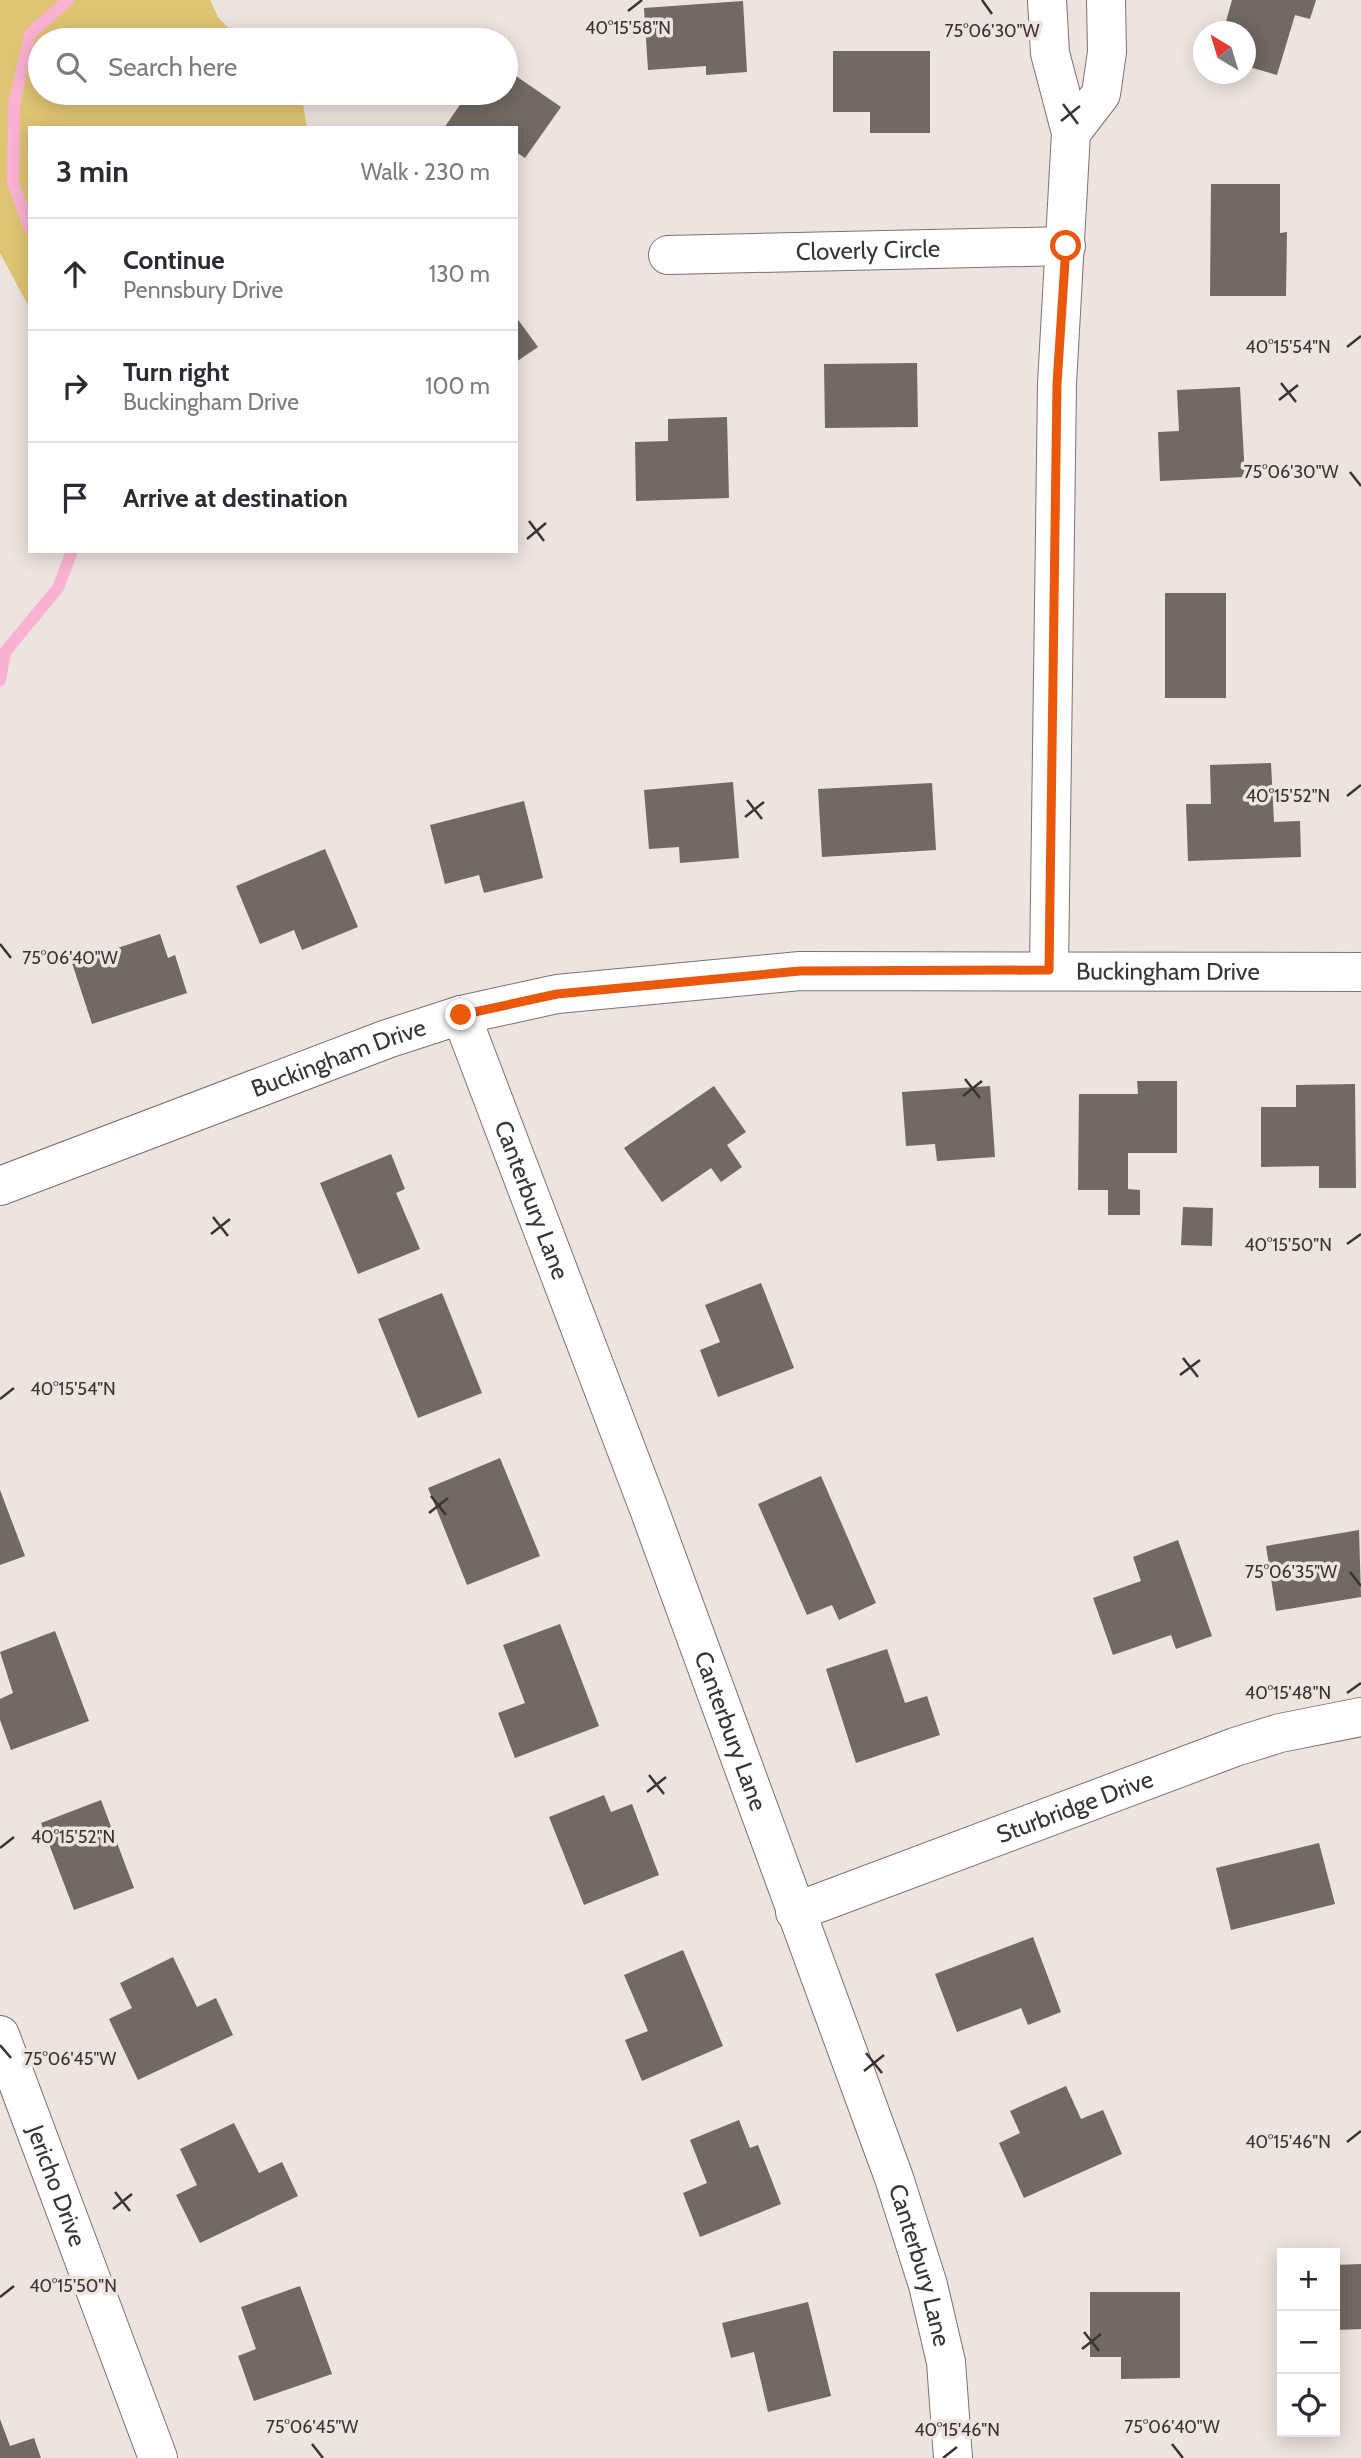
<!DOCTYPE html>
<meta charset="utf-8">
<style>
:root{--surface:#fff;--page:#f7f7f7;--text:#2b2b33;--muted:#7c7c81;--line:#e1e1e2}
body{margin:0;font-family:Cabin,sans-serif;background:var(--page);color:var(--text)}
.controls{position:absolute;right:21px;bottom:21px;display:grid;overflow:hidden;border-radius:0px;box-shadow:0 4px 18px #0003}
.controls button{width:63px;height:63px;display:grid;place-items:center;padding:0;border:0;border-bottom:2px solid var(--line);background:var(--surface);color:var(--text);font:35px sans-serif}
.compass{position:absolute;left:1193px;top:21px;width:63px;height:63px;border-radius:50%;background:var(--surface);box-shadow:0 4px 18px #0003;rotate:322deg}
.stop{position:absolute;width:21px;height:21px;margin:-16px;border:5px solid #ea580c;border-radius:50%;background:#fff}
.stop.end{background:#ea580c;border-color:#fff;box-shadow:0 2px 7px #0008}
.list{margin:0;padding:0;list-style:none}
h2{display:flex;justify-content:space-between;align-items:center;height:91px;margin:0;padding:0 28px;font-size:30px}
h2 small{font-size:23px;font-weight:400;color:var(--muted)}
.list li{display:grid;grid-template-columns:46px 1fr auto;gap:21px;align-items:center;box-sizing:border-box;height:112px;padding:0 28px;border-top:2px solid var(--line)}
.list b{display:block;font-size:26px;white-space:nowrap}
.list p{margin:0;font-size:23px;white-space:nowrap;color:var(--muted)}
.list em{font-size:23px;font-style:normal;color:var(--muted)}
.icon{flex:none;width:38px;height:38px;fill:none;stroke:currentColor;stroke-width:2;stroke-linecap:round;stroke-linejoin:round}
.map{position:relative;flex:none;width:1361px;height:2458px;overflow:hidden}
.search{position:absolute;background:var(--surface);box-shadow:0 4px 18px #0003;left:28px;top:28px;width:490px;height:77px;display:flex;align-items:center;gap:18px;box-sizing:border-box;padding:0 24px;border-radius:38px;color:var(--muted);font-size:26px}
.panel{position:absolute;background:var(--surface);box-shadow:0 4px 18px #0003;left:28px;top:126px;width:490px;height:427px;border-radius:0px}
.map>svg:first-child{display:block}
.green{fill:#dfc474}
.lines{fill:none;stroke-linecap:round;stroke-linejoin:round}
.stream{stroke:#f9b2d1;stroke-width:12}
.building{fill:#706964}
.street-casing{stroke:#7b736f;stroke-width:40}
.street{stroke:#fff;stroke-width:38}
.route{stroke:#ea580c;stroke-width:9}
.ticks{fill:none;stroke:#393533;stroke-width:2.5}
.labels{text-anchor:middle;stroke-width:7;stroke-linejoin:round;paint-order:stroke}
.street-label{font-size:24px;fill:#393533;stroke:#ede3df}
.ticks-label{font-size:18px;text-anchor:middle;fill:#393533;stroke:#ede3df;stroke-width:7;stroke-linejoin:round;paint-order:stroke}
</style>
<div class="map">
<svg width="1361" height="2458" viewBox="0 0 1361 2458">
<rect width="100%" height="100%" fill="#ede3df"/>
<!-- green -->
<path class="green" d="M0,0H210L218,17L239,40H40V93H295L302,99L307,128H30V309L0,253Z"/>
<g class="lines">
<!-- stream -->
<path class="stream" d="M30,229L13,183L14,105L30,34L68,0
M0,680L5,652L58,588L72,551"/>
</g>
<!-- building -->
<path class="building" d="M1232,0H1316L1310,19L1295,15L1277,75L1246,66V32H1223Z
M743,1L747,72L706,75V66L648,70L644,8Z
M833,51H930V133H870V112H833Z
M506,69L561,107L525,158L516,152V128H444L468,93H506Z
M1211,184H1280V233L1287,232L1286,296H1210Z
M516,317L538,347L516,362Z
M917,363L918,427L825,428L824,364Z
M1240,387L1245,477L1160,481L1158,432L1179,431L1177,390Z
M727,417L729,498L636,501L635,442L668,441V419Z
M1165,593H1226V698H1165Z
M1271,763L1274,822L1300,821L1301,857L1188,861L1186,804H1211L1210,765Z
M733,782L739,858L680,863L679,847L649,849L644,790Z
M932,783L936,850L822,857L818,789Z
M524,801L543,878L484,893L479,875L445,884L430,825Z
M325,849L358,927L302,950L294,930L260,944L236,886Z
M160,934L168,958L175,955L187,993L92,1024L72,963Z
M1137,1081H1177V1153H1128V1189L1140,1190V1215H1108V1190H1078L1079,1094H1138Z
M1355,1084L1356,1188H1319V1166L1261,1167V1107H1296V1085Z
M714,1086L746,1132L727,1145L742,1167L721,1182L711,1168L662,1202L624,1148Z
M990,1086L995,1157L937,1161L935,1144L906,1146L902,1092Z
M391,1154L405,1189L396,1193L420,1249L358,1274L320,1183Z
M1183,1207L1213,1208L1212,1246L1181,1245Z
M761,1283L794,1368L718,1397L700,1350L720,1342L705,1305Z
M442,1293L482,1393L418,1418L378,1319Z
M500,1458L540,1556L467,1585L428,1488Z
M821,1476L876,1603L839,1620L832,1605L807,1615L758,1504Z
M0,1490L25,1556L0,1565Z
M1359,1530L1361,1597L1276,1611L1266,1546Z
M1178,1540L1212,1636L1176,1649L1171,1635L1113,1655L1093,1598L1141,1581L1133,1557Z
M560,1624L599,1726L515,1758L498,1713L525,1703L503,1645Z
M55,1631L89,1721L11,1750L0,1720V1699L13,1693L0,1652Z
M887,1649L905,1703L927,1696L940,1735L856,1763L826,1669Z
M604,1795L611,1812L632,1804L659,1875L584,1905L549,1817Z
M101,1800L134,1888L74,1910L41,1823Z
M1319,1843L1335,1904L1231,1930L1216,1868Z
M1033,1937L1061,2012L1028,2025L1021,2008L957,2032L935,1974Z
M683,1950L723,2046L642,2081L625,2040L648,2031L624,1975Z
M173,1957L197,2007L216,1998L233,2035L138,2080L109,2019L132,2008L120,1983Z
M1066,2086L1081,2119L1103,2110L1122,2154L1024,2198L999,2143L1020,2133L1010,2111Z
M739,2120L750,2148L758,2145L781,2204L700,2237L683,2193L707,2183L690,2140Z
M234,2123L259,2173L282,2162L298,2196L200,2243L176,2195L197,2185L180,2149Z
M1361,2264V2329L1335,2330V2265Z
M300,2286L332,2374L254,2401L238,2356L256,2349L241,2307Z
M1090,2292H1180V2378L1121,2379V2357H1090Z
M808,2302L831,2396L768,2412L754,2352L731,2358L722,2323Z
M0,2419L10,2446L34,2438L41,2458H0Z"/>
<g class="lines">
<!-- street casing -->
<g class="street-casing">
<g id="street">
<path d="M1047,0L1050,53L1071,133L1057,384L1049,970"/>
<path d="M1071,133L1101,94L1107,52L1106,0"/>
<path id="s1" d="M668,255L1066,246"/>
<path id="s2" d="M461,1015L649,1509L894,2178L928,2285L946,2362L953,2458"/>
<path id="s3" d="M0,1186L387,1039L461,1015L557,994L800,971L1361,972"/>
<path id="s4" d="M795,1912L1235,1747L1280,1733L1361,1717"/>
<path id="s5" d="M0,2035L158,2458"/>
</g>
</g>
<!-- street -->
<use href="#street" class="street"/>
</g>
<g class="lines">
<!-- route -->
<path class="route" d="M461,1015L557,994L800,971L1049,970L1057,384L1066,246"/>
</g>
<!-- ticks -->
<path class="ticks" d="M982,0L992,14M628,11L642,0M1063,104L1078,124M1061,121L1080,106M1347,347L1361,336M1281,383L1296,402M1279,400L1298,385M1350,472L1361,486M529,521L544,541M527,539L546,523M1347,796L1361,785M747,800L762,819M745,817L764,802M0,944L11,958M965,1079L980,1098M963,1096L982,1081M213,1217L228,1236M211,1234L230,1219M1347,1244L1361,1234M1183,1358L1198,1377M1180,1375L1200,1360M0,1399L14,1388M431,1496L446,1515M429,1513L448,1498M1350,1572L1361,1586M1347,1693L1361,1683M649,1775L664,1794M647,1792L666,1777M0,1848L14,1837M0,2045L11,2058M866,2053L882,2073M864,2071L884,2055M1347,2142L1361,2131M115,2192L130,2211M113,2209L132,2194M0,2297L14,2286M1084,2332L1099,2351M1082,2349L1101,2334M312,2444L323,2458M1172,2444L1183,2458M943,2458L957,2447"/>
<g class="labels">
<!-- street labels -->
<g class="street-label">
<text dy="8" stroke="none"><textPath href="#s1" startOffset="200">Cloverly Circle</textPath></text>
<text dy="8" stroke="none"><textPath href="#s3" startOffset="1202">Buckingham Drive</textPath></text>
<text dy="8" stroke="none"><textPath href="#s3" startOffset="362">Buckingham Drive</textPath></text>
<text dy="8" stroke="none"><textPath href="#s2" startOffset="198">Canterbury Lane</textPath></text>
<text dy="8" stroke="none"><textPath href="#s2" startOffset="765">Canterbury Lane</textPath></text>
<text dy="8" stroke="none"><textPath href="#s4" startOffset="299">Sturbridge Drive</textPath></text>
<text dy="8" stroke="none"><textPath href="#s5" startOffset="161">Jericho Drive</textPath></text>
<text dy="8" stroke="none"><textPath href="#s2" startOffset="1332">Canterbury Lane</textPath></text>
</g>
</g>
<g class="ticks-label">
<text x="628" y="34">40°15'58"N</text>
<text x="992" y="37">75°06'30"W</text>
<text x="1288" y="353">40°15'54"N</text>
<text x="1291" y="478">75°06'30"W</text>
<text x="1288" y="802">40°15'52"N</text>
<text x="70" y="964">75°06'40"W</text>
<text x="1288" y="1251">40°15'50"N</text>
<text x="73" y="1395">40°15'54"N</text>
<text x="1291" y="1578">75°06'35"W</text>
<text x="1288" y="1699">40°15'48"N</text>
<text x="73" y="1843">40°15'52"N</text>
<text x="70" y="2065">75°06'45"W</text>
<text x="1288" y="2148">40°15'46"N</text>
<text x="73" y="2292">40°15'50"N</text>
<text x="312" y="2433">75°06'45"W</text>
<text x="1172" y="2433">75°06'40"W</text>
<text x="957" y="2436">40°15'46"N</text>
</g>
</svg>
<div class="controls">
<button>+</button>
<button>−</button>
<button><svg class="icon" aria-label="locate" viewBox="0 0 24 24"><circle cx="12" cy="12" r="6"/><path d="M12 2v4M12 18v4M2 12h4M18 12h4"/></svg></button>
</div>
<svg class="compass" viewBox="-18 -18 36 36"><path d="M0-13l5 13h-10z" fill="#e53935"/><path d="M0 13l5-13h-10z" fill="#7c7c81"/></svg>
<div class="stop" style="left:1066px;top:246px"></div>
<div class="stop end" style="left:461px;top:1015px"></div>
<div class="search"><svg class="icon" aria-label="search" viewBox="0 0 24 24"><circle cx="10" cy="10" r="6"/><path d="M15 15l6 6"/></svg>Search here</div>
<section class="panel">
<h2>3 min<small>Walk · 230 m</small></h2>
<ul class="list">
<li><svg class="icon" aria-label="ahead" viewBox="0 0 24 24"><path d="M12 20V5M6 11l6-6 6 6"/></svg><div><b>Continue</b><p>Pennsbury Drive</p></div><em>130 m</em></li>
<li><svg class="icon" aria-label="right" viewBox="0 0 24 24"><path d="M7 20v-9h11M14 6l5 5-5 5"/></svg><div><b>Turn right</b><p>Buckingham Drive</p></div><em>100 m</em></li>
<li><svg class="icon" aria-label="arrive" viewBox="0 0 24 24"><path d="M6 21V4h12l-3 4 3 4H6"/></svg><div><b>Arrive at destination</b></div></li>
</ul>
</section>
</div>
